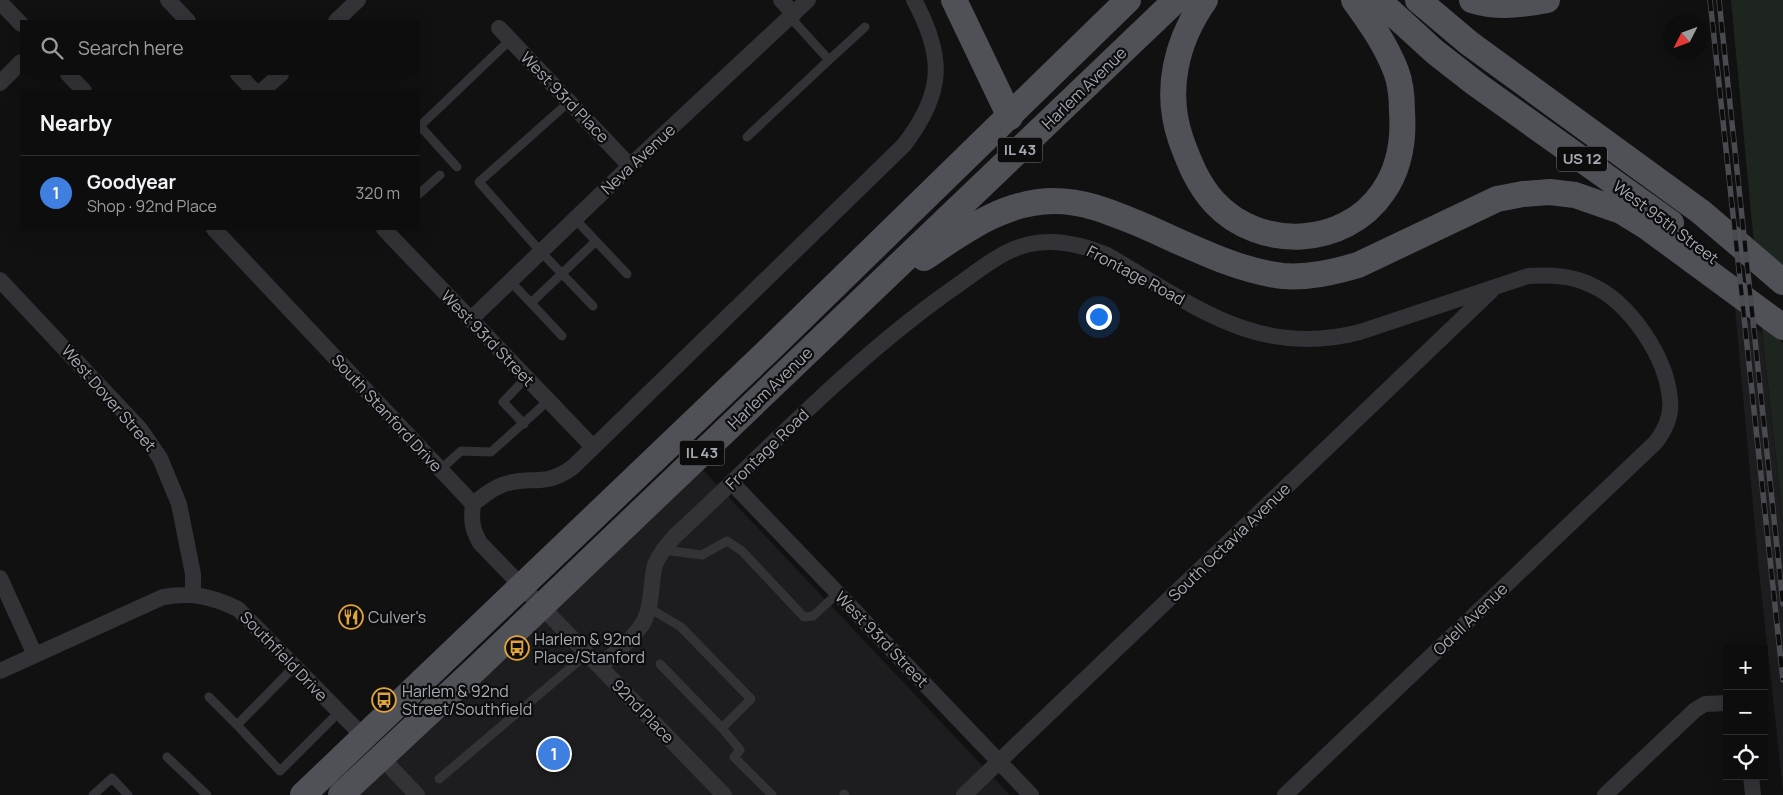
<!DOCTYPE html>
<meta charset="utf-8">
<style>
:root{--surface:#0d0d0e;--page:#1b1b1c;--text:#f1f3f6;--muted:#9a9c9e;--line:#2d2d2e;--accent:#e1a33b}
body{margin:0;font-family:Manrope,sans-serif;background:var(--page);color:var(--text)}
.controls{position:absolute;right:15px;bottom:15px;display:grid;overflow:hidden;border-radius:0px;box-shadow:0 5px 20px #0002}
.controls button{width:45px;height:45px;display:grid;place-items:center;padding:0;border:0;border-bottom:1px solid var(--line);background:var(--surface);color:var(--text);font:25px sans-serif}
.compass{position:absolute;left:1663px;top:15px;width:45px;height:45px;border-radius:50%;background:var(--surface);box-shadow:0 5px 20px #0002;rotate:228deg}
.you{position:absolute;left:1098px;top:316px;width:18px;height:18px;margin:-12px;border:4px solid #fff;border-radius:50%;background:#1a73e8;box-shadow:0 0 0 8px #1a73e833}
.badge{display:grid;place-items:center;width:32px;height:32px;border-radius:50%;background:var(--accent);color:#fff;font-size:16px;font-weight:700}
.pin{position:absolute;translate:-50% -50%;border:2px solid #fff;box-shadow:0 1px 5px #0006}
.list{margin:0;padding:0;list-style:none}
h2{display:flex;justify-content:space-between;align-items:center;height:65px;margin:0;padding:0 20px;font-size:21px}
h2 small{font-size:16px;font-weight:400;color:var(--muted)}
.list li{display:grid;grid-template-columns:32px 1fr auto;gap:15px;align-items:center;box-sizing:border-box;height:75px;padding:0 20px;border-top:1px solid var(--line)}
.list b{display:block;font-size:19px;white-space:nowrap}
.list p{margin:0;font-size:16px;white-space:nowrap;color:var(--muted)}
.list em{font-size:16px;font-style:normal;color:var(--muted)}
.icon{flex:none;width:28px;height:28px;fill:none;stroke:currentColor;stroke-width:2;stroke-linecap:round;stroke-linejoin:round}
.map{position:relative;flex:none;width:1783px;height:795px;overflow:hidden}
.search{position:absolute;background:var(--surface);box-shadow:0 5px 20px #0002;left:20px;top:20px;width:400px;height:55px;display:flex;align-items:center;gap:12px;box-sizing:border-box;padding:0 18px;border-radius:0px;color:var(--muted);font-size:19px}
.panel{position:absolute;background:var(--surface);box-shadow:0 5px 20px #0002;left:20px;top:90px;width:400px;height:140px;border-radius:0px}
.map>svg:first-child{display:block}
.built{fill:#1d1d1f}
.green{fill:#1e251e}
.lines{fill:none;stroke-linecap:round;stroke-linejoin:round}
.service{stroke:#333337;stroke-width:9}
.minor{stroke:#333337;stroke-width:16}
.primary{stroke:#4f5156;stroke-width:26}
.rail-casing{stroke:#4a4b50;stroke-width:5.5}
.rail{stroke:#0c0c0d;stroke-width:4;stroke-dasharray:11;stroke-linecap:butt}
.labels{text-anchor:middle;stroke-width:4.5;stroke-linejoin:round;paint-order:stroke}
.shield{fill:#0c0c0d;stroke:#767a80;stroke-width:1}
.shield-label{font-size:15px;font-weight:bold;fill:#a4a9b2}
.street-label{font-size:16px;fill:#a4a9b2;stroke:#0c0c0d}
.poi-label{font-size:16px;fill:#a4a9b2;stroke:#0c0c0d;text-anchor:start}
</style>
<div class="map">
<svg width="1783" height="795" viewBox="0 0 1783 795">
<rect width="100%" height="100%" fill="#111112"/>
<!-- built -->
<path class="built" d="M1735,308L1762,334L1783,521V791L1759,571Z
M702,469L1010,795H360Z"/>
<!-- green -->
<path class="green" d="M1731,0H1783V272L1754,245Z
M1761,321L1783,343V521Z"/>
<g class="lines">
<!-- service -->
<path class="service" d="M790,17L829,60L865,27
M569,102L479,182L541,252L593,306
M747,137L829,60
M457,167L420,126L510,40
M419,194L440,175
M575,219L627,274
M510,281L531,303L596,241
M531,303L562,336
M524,424L503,402L526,378
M440,470L461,451L491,452L548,401
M663,550L702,555L727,541L742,551L804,617L813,616L838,593
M649,608L681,627L751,699L722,728L660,664
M295,666L237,725L280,771L339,712
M209,697L237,725
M722,728L740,750L734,757L772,795
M167,757L207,795
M439,779L588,653
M844,794L845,795
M93,795L112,778L128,795"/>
<!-- minor -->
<path class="minor" d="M168,0L188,21
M781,0L794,14
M0,2L21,24
M336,21L358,0
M499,28L630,166
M68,74L84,91
M238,74L254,91
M0,83L21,62
M262,91L281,74
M214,229L473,504C471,520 472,529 480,543L724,795
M384,229L593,447
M0,280L140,429L160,458L179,504L193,574V595
M470,320L630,166L808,0
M732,483L1031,795
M473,504C482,497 491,489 502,485C531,474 543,489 573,467L904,145C944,93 945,57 914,0
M0,578L35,655
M601,666C615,652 634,639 644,621C653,604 650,583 655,565C659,554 667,545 675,536C767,451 852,359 955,287C978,271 1002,250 1030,244C1057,238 1083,245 1107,255C1192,304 1257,359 1360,332L1528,276C1550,275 1571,275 1591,285C1630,302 1667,358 1670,400C1672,416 1665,430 1656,442L1285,795
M0,671L163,597C192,592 211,596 238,609L364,737
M381,757L417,795
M1751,776L1753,795
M964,795L1491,291
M1605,795L1695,710L1705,704L1727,703"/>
<!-- primary -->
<path class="primary" d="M954,0L1010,117
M1205,0C1176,41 1164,91 1181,140C1189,162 1198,185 1215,203C1260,251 1345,248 1383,192C1399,169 1404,140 1402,112C1402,99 1401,84 1396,71C1386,45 1370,22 1354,0
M1378,0L1435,52L1476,84L1671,223
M1418,0L1469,43L1701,212L1783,282
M1472,0C1497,8 1522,5 1547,0
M924,258C963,232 1004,201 1054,201C1084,201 1110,212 1137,223C1182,242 1235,271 1283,276C1309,278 1334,272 1358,265L1497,199L1523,194L1550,192L1575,195L1621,211L1647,227L1783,327
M303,795L771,348L1128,0
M341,795L479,666L1176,0"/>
<!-- rail casing -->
<g class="rail-casing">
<path id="rail" d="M1710,0L1783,680
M1719,0L1783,604"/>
</g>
<!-- rail -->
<use href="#rail" class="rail"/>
</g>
<!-- icons -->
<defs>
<g id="restaurant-ring" transform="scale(1.25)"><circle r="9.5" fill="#0c0c0d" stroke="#e1a33b" stroke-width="1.5"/><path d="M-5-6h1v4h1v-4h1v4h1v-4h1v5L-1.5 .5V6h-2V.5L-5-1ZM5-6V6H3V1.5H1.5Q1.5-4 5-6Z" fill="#e1a33b"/></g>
<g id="bus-ring" transform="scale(1.25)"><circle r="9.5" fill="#0c0c0d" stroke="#e1a33b" stroke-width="1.5"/><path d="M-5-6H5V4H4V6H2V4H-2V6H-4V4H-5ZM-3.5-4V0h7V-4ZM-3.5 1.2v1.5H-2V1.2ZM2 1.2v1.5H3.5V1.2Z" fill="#e1a33b"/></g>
</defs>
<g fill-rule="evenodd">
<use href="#restaurant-ring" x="351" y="617"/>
<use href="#bus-ring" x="517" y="648"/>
<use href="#bus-ring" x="384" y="700"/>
</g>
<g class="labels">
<!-- shield labels -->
<g class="shield">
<rect x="997.5" y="137.5" width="45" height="25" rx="4"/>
<rect x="1557" y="146.5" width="50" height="25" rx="4"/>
<rect x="679.5" y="440.5" width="45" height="25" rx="4"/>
</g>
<g class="shield-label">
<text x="1020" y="155">IL 43</text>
<text x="1582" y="164">US 12</text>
<text x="702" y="458">IL 43</text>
</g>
<!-- street labels -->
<g class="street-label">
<text transform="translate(1084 88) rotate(-44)" y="6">Harlem Avenue</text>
<text transform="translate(565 97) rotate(46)" y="6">West 93rd Place</text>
<text transform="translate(638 159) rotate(-43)" y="6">Neva Avenue</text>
<text transform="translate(1666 222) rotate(37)" y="6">West 95th Street</text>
<text transform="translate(1136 275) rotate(28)" y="6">Frontage Road</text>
<text transform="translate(488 338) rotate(46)" y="6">West 93rd Street</text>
<text transform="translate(770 388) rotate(-44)" y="6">Harlem Avenue</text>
<text transform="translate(109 398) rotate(49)" y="6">West Dover Street</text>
<text transform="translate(387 413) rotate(47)" y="6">South Stanford Drive</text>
<text transform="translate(767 449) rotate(-44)" y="6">Frontage Road</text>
<text transform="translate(1229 542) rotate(-44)" y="6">South Octavia Avenue</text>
<text transform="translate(1470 619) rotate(-44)" y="6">Odell Avenue</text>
<text transform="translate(882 639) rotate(46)" y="6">West 93rd Street</text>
<text transform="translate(284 656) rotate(46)" y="6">Southfield Drive</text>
<text transform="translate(643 711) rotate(46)" y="6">92nd Place</text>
</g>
<!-- poi labels -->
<g class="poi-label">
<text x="368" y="623">Culver's</text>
<text x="534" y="645">Harlem &amp; 92nd<tspan x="534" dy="18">Place/Stanford</tspan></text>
<text x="402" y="697">Harlem &amp; 92nd<tspan x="402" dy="18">Street/Southfield</tspan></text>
</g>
</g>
</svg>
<div class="controls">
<button>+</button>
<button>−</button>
<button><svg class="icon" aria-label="locate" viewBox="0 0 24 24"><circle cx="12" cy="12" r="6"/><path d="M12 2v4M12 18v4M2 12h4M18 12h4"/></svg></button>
</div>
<svg class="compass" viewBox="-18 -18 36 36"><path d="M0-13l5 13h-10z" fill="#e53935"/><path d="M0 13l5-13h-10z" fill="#9a9c9e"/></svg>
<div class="you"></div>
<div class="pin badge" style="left:554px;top:754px;background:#3f7fe0">1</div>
<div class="search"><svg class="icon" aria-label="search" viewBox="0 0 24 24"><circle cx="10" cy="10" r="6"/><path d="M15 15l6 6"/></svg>Search here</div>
<section class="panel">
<h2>Nearby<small></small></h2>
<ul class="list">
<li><span class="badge" style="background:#3f7fe0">1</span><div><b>Goodyear</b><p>Shop · 92nd Place</p></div><em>320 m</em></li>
</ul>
</section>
</div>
